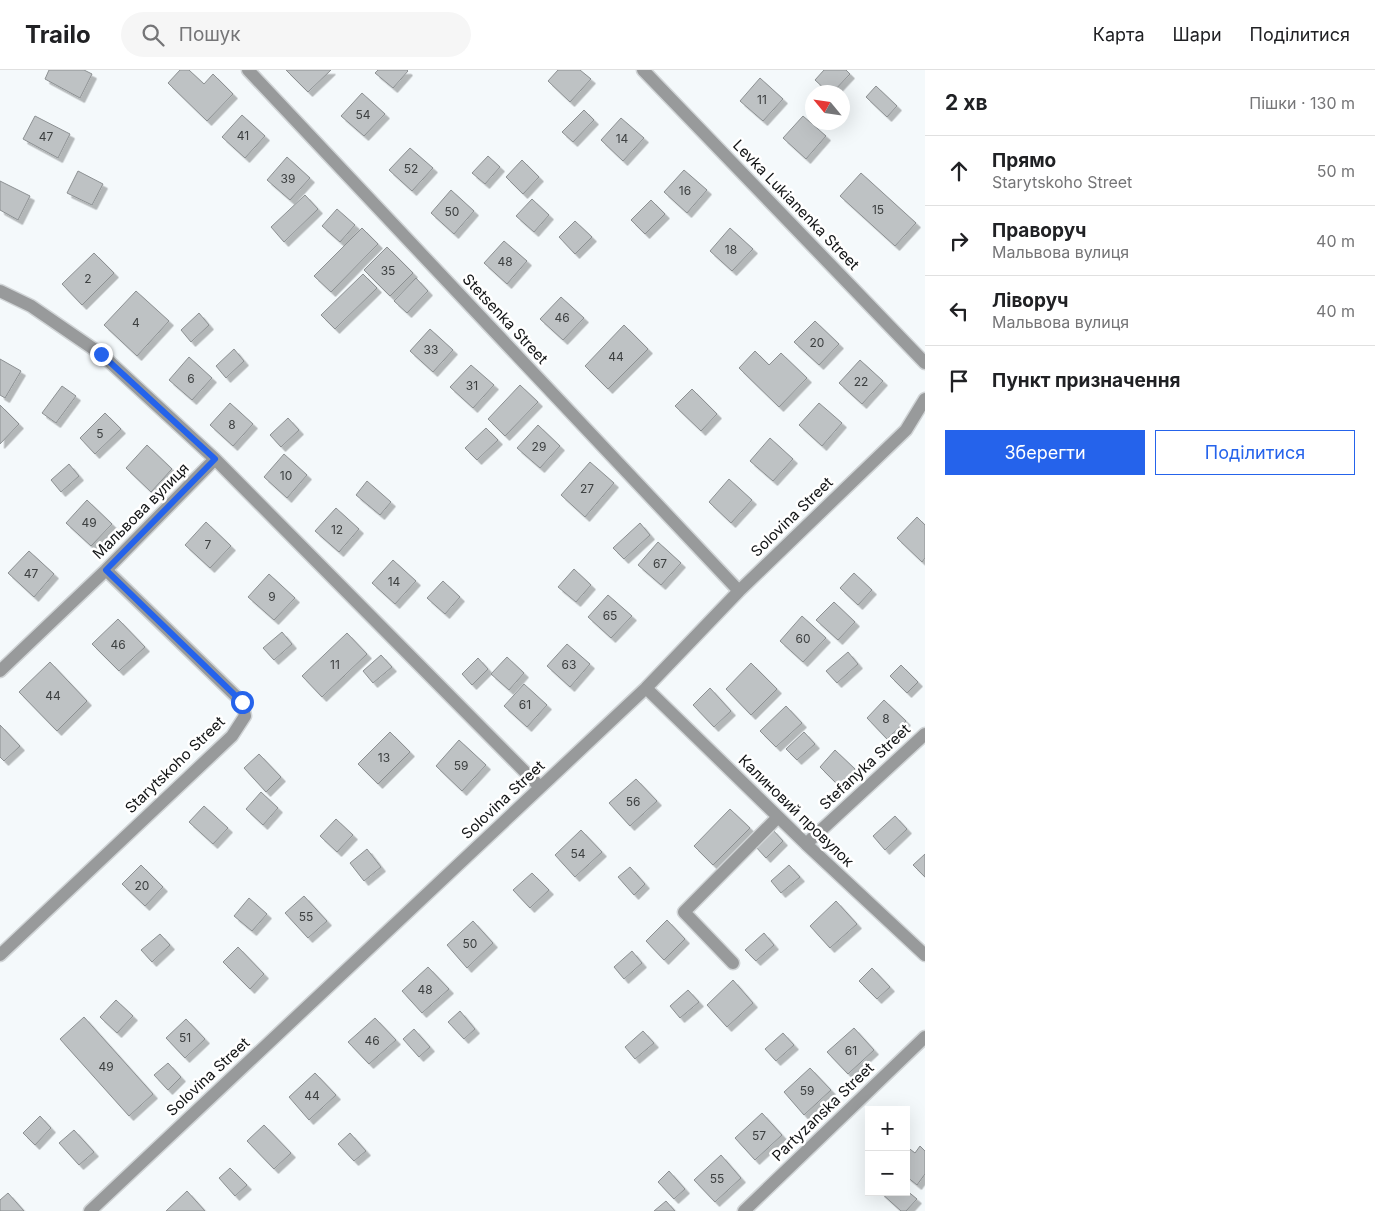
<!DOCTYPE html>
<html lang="uk">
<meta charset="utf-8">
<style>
:root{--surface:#fff;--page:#f6f6f6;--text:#202124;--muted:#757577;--line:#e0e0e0;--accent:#2563eb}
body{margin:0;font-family:Inter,sans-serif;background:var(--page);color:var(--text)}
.controls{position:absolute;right:15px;bottom:15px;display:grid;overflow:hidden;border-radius:0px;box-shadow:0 5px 20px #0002}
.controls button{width:45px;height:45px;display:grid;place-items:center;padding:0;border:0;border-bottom:1px solid var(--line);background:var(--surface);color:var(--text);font:25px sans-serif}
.compass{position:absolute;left:805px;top:15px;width:45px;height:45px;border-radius:50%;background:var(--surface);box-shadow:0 5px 20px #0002;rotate:299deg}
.stop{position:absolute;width:15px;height:15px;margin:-11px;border:4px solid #2563eb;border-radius:50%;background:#fff}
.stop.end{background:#2563eb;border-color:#fff;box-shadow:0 1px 5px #0008}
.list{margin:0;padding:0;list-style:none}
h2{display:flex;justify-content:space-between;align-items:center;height:65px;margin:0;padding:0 20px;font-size:21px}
h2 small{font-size:16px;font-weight:400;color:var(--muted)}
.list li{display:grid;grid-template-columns:32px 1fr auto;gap:15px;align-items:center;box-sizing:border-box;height:70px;padding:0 20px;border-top:1px solid var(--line)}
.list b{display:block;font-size:19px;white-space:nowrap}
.list p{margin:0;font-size:16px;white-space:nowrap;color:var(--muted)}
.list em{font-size:16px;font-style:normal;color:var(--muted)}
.actions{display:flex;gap:10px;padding:15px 20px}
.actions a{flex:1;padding:11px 0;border:1px solid var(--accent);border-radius:0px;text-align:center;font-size:18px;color:var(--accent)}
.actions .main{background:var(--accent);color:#fff}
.icon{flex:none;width:28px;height:28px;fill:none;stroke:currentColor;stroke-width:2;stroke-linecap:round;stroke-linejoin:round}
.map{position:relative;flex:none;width:925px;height:1141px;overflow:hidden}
header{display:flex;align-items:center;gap:30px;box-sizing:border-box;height:70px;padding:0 25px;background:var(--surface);border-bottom:1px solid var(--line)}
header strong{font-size:24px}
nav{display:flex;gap:28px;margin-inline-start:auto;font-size:18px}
.search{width:350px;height:45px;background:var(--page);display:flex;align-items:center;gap:12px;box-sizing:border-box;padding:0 18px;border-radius:28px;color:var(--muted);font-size:19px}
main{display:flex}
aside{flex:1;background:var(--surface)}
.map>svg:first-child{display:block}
.building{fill:#bec2c4;stroke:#8c9092;filter:url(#shadow)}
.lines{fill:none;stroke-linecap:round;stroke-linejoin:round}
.minor-casing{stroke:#d0d4d6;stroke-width:15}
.minor{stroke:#989a9b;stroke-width:12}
.route{stroke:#2563eb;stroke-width:6}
.labels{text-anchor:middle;stroke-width:5;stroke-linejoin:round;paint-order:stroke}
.number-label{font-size:12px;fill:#3d4041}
.street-label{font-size:15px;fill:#121415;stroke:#fff}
</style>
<header>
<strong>Trailo</strong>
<div class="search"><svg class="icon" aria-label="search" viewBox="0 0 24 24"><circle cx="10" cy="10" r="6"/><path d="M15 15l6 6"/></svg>Пошук</div>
<nav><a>Карта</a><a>Шари</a><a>Поділитися</a></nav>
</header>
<main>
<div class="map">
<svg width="925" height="1141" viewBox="0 0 925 1141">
<defs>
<filter id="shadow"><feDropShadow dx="4.5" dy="4.5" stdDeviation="0" flood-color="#0004"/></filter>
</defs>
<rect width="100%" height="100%" fill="#f4f9fb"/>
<!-- building -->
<path class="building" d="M49,0H84L92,4L80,28L45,9Z
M180,0H189L204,14L213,4L233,24L207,51L168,13Z
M286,0H331L308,22Z
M378,0H407L408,1L393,18L375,3Z
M558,0H580L591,9L570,32L548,11Z
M824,0H846L850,4L833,22H828L815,10Z
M760,8L783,29L763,51L740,31Z
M876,16L897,36L887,47L866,27Z
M362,23L385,44L364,66L341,46Z
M584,40L594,50L573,72L562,62Z
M242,45L265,66L245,88L222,67Z
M35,46L70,64L58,88L23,69Z
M803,46L826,66L806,89L783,68Z
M621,48L644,68L623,91L601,70Z
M410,78L433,98L412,121L389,100Z
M488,86L500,97L485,114L472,103Z
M287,87L310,108L290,130L267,110Z
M522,90L539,107L523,124L506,107Z
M684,100L707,120L687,143L664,122Z
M78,101L103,114L92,135L67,123Z
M861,103L916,153L895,176L840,126Z
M0,111L30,126L18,150L0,140Z
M451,120L474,141L454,164L431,143Z
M305,125L318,139L284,172L271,157Z
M532,129L549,145L534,162L516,146Z
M651,130L665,144L645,164L631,150Z
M337,139L355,155L340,172L322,156Z
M575,151L592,167L575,184L559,167Z
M362,158L378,174L331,222L314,206Z
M730,158L753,179L732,201L710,181Z
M504,171L527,191L507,214L484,193Z
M387,177L413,203L390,226L364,200Z
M94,183L114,203L82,235L62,214Z
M363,204L377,218L335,259L321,245Z
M416,208L428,221L407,243L394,231Z
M136,221L169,251L137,286L104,255Z
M561,227L584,248L563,270L540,249Z
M199,243L209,255L191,272L181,260Z
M815,251L839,274L819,295L794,272Z
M624,255L648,279L608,319L585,296Z
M430,259L453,280L433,302L410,281Z
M234,279L244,291L226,308L216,296Z
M755,281L769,295L781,283L807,308L779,337L739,298Z
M189,287L212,308L192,330L169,310Z
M0,289L21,301L5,328L0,325Z
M860,290L883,311L862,334L839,313Z
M471,295L494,315L473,338L450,317Z
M520,315L538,332L505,366L488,349Z
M62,316L76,326L56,353L42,343Z
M692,319L717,344L701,361L675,336Z
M230,333L253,354L233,376L210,355Z
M819,333L842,353L822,376L799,355Z
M0,335L19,354L0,374Z
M105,343L121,359L95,384L80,368Z
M288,348L299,360L281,377L270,365Z
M538,355L560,376L540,398L517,378Z
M486,358L498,370L477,390L465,378Z
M770,368L793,389L773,411L750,391Z
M147,375L172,399L151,422L126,398Z
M284,384L307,405L287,428L264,407Z
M590,392L614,413L585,447L561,425Z
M69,394L79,406L61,422L51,410Z
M729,409L752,430L731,453L709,432Z
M367,411L391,432L380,445L356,425Z
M87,430L112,454L91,476L66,453Z
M336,438L359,459L339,482L315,461Z
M917,447L925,455V488L922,492L897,468Z
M206,452L231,476L210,498L185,475Z
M640,453L650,465L624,489L613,478Z
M658,472L681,493L661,515L638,495Z
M29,481L54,504L34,527L8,503Z
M393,490L416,511L395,534L372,513Z
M574,499L591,515L576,532L558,517Z
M854,503L872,520L858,535L840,518Z
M269,504L295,528L274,550L248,527Z
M443,511L460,527L445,544L427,528Z
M608,525L632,546L611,568L588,547Z
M834,532L855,552L838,570L816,550Z
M802,546L826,568L803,592L780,571Z
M118,549L145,577L119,601L92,574Z
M282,562L292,574L274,590L263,578Z
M347,563L367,584L322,627L302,606Z
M567,574L590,594L570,617L547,596Z
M848,582L858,594L837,613L826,601Z
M381,585L392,597L373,613L363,601Z
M507,587L524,603L509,620L491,604Z
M478,588L488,599L472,615L462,604Z
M50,592L87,631L57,661L19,622Z
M751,593L777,619L751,645L726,619Z
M901,595L918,612L907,623L890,606Z
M524,614L547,635L527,657L504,636Z
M710,618L731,641L714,657L693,635Z
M884,630L906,651L887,669L867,648Z
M786,636L802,653L776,677L760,661Z
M0,655L20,676L4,691L0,687Z
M390,662L410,682L378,714L358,694Z
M804,662L815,674L797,690L786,679Z
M459,670L486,695L462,721L436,696Z
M835,680L855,699L839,716L820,697Z
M259,684L281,707L266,722L244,698Z
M636,709L657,731L630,756L609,733Z
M261,722L278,738L263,755L246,739Z
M204,736L228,758L213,774L189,752Z
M730,739L750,758L713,795L694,776Z
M895,746L907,759L885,780L873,766Z
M336,749L353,765L337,782L320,766Z
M772,759L783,771L766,788L755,776Z
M581,760L602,782L575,807L555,785Z
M367,779L381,797L364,811L350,793Z
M925,784V807L913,795Z
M141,795L163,817L145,836L122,814Z
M789,795L800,807L781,823L771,811Z
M630,797L645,814L634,825L618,807Z
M532,803L549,820L530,838L513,820Z
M304,826L327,851L308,868L285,843Z
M249,828L267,844L252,861L234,846Z
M836,831L857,854L830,878L810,856Z
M667,850L685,869L664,890L646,871Z
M473,851L493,873L467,898L447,875Z
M764,863L774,875L756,891L745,880Z
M160,864L170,875L152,892L141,880Z
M238,877L264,904L250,919L223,892Z
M632,881L642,893L624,909L614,897Z
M428,897L449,919L422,943L402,921Z
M872,898L890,917L877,929L859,911Z
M733,910L753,933L727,957L707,935Z
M688,920L699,932L680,948L670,936Z
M116,930L133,946L117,963L100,947Z
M460,941L475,959L464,969L448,952Z
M84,947L153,1024L129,1046L60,969Z
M375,948L396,970L369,994L348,972Z
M186,949L205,969L185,988L166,968Z
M854,958L874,980L848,1004L827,982Z
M414,959L430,977L419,987L403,969Z
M643,961L654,973L635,989L625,977Z
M783,963L794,975L776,991L765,979Z
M168,993L181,1007L168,1020L154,1005Z
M810,998L831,1020L804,1045L784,1022Z
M315,1003L336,1025L309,1050L289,1027Z
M762,1043L782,1065L755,1090L735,1068Z
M40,1046L51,1058L35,1075L23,1063Z
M264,1055L291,1083L274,1099L247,1071Z
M74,1060L94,1082L79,1095L59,1073Z
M350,1063L366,1081L354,1091L338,1074Z
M906,1076L915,1083L920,1076L925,1081V1104L917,1115L906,1106Z
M721,1085L741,1108L715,1132L694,1110Z
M230,1098L247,1115L235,1126L219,1108Z
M669,1101L685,1119L674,1129L658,1112Z
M906,1120L917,1129L906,1141H901L880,1122H906Z
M187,1121L205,1141H166Z
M8,1123L24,1141H0V1130Z
M666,1131L675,1141H654Z"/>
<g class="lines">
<!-- minor casing -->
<g class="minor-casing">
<path id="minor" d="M248,0L739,521
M643,0L925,293
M0,221L31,236L101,284L215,389L106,500L0,601
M215,389L540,717
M646,618L806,774L925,885
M806,774L925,664
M0,885L232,666L245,646L242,632L106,500
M733,893L684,842L778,747
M90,1141L646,618L739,521L906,360L925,329
M744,1141L925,967"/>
</g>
<!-- minor -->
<use href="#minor" class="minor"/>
</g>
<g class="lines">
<!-- route -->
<path class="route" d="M101,284L215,389L106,500L242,632"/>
</g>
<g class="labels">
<!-- number labels -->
<g class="number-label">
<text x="762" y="34">11</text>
<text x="363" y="49">54</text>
<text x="243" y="70">41</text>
<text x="46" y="71">47</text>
<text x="622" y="73">14</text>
<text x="411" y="103">52</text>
<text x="288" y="113">39</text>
<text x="685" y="125">16</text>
<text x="878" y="144">15</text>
<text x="452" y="146">50</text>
<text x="731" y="184">18</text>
<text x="505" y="196">48</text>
<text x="388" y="205">35</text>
<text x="88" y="213">2</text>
<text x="562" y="252">46</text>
<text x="136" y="257">4</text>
<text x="817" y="277">20</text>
<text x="431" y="284">33</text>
<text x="616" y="291">44</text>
<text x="191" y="313">6</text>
<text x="861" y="316">22</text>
<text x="472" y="320">31</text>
<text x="232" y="359">8</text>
<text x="100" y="368">5</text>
<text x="539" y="381">29</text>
<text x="286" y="410">10</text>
<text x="587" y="423">27</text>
<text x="89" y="457">49</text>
<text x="337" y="464">12</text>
<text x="208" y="479">7</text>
<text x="660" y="498">67</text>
<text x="31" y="508">47</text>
<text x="394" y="516">14</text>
<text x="272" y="531">9</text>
<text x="610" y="550">65</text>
<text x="803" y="573">60</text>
<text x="118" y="579">46</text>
<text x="335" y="599">11</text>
<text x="569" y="599">63</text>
<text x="53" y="630">44</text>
<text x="525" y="639">61</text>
<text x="886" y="653">8</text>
<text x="384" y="692">13</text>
<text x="461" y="700">59</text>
<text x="633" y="736">56</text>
<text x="578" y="788">54</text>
<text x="142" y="820">20</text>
<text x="306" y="851">55</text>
<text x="470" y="878">50</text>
<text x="425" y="924">48</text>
<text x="185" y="972">51</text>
<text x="372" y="975">46</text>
<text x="851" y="985">61</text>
<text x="106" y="1001">49</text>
<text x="807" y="1025">59</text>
<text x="312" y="1030">44</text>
<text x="759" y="1070">57</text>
<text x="717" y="1113">55</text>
</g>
<!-- street labels -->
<g class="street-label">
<text transform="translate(796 135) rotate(46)" y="5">Levka Lukianenka Street</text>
<text transform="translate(505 249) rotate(47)" y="5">Stetsenka Street</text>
<text transform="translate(141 441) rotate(-45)" y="5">Мальвова вулиця</text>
<text transform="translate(792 447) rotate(-44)" y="5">Solovina Street</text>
<text transform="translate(175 695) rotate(-44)" y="5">Starytskoho Street</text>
<text transform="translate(865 697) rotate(-43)" y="5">Stefanyka Street</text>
<text transform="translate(503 730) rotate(-43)" y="5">Solovina Street</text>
<text transform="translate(796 741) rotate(44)" y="5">Калиновий провулок</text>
<text transform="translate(208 1007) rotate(-43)" y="5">Solovina Street</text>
<text transform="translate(823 1042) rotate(-44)" y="5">Partyzanska Street</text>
</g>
</g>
</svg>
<div class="controls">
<button>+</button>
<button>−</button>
</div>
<svg class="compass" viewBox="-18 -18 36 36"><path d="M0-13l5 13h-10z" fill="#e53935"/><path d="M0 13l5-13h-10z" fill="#757577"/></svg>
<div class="stop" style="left:242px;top:632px"></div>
<div class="stop end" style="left:101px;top:284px"></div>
</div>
<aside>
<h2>2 хв<small>Пішки · 130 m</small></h2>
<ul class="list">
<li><svg class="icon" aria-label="ahead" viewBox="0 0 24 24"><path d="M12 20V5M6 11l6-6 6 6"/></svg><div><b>Прямо</b><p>Starytskoho Street</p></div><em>50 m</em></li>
<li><svg class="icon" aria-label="right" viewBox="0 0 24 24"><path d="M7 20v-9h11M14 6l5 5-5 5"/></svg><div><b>Праворуч</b><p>Мальвова вулиця</p></div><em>40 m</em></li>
<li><svg class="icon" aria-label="left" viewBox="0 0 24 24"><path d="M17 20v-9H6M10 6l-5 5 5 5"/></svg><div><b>Ліворуч</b><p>Мальвова вулиця</p></div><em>40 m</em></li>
<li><svg class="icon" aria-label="arrive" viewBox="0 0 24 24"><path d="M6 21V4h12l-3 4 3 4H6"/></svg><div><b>Пункт призначення</b></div></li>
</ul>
<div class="actions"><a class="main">Зберегти</a><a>Поділитися</a></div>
</aside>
</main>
